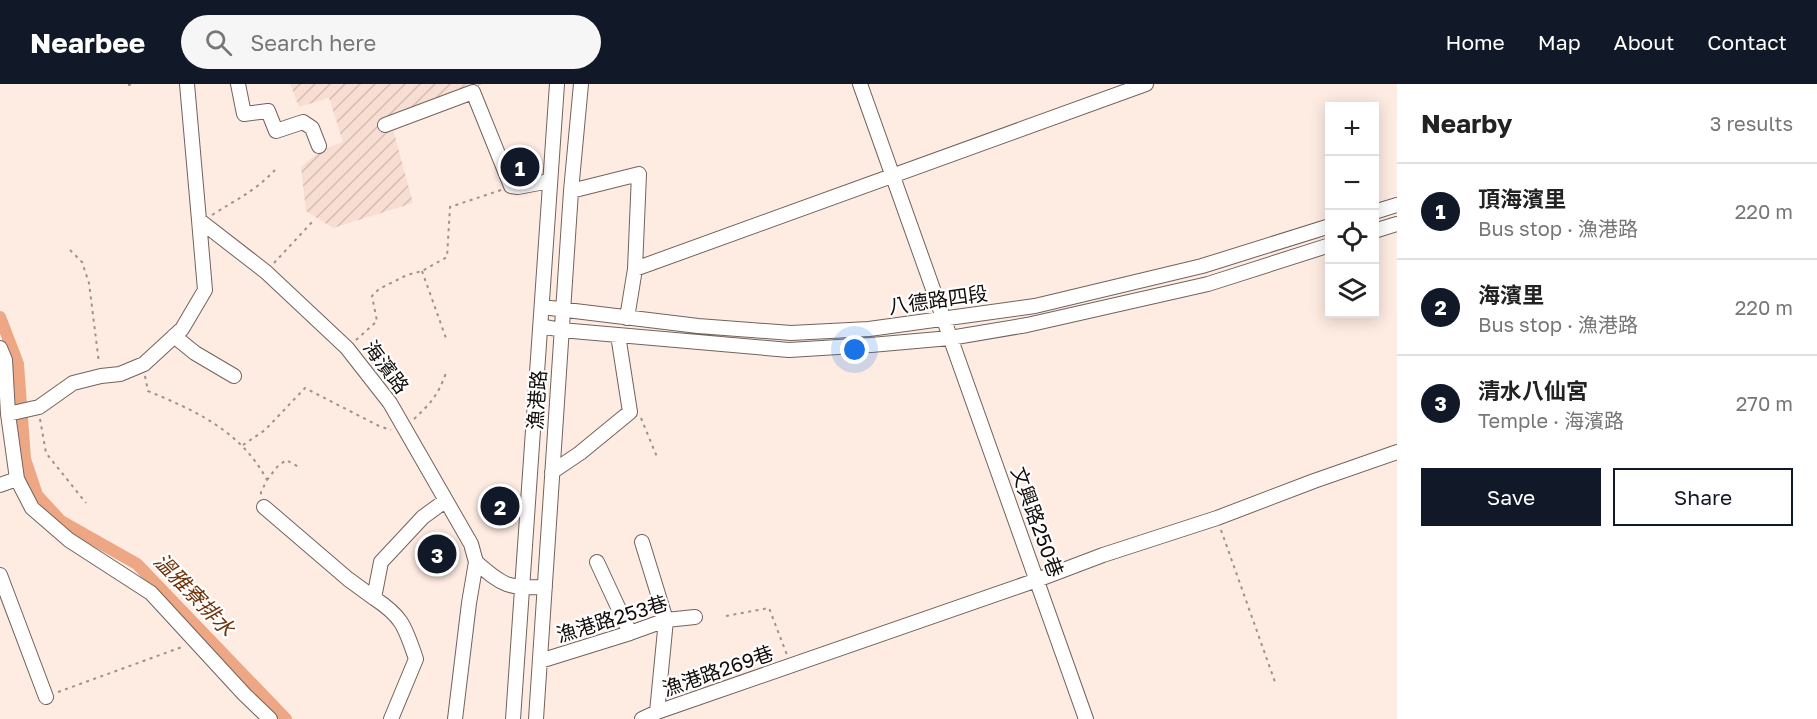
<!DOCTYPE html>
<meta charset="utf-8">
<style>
:root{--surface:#fff;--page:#f6f6f6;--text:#222;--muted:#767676;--line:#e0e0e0;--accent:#111827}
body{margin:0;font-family:"Golos Text","Noto Sans TC",sans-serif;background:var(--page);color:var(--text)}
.controls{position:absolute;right:18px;top:18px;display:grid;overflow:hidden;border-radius:0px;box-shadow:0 3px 15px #0003}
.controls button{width:54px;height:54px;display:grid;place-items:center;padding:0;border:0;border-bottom:2px solid var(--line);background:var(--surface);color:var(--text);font:30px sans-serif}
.you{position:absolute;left:855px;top:266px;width:21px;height:21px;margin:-15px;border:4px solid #fff;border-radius:50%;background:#1a73e8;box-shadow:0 0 0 9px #1a73e833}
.badge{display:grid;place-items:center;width:39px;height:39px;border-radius:50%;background:var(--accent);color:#fff;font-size:20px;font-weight:700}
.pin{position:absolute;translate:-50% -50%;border:3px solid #fff;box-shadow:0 2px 6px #0006}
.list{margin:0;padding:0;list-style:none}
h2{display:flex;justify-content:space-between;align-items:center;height:78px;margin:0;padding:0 24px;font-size:26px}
h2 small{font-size:20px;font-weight:400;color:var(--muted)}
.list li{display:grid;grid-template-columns:39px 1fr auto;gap:18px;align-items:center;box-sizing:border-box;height:96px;padding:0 24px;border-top:2px solid var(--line)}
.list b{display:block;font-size:22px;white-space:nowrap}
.list p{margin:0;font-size:20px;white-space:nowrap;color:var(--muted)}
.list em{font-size:20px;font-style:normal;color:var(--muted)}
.actions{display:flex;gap:12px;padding:18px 24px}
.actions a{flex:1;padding:14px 0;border:2px solid var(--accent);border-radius:0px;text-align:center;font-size:21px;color:var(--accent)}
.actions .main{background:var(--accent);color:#fff}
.icon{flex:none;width:33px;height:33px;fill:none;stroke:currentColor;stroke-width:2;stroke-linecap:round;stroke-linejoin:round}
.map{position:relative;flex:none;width:1397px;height:635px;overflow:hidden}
header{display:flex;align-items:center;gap:36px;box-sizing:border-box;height:84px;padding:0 30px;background:var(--accent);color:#fff}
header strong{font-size:28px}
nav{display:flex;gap:33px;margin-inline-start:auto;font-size:21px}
.search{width:420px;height:54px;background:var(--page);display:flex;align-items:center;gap:15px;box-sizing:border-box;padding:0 21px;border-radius:33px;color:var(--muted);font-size:22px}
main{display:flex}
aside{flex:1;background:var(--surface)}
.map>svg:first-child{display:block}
.industrial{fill:url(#industrial-furrows)}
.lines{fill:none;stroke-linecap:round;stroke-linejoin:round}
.canal{stroke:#eea784;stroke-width:12}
.minor-casing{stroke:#72635b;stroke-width:16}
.path{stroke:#9e918a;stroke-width:2;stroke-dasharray:3 4.5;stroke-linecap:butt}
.minor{stroke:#fff;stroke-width:14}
.labels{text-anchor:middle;stroke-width:4.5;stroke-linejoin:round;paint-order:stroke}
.street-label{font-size:20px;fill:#120c0a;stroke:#fff}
.water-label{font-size:21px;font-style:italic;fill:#71320a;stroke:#fff}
</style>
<header>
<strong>Nearbee</strong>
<div class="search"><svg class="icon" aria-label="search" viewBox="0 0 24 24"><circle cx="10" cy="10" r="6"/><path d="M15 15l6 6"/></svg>Search here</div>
<nav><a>Home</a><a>Map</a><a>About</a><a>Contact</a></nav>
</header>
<main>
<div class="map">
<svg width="1397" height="635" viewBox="0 0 1397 635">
<defs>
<pattern id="industrial-furrows" width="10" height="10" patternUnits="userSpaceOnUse" patternTransform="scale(1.5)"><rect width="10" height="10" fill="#f8ded2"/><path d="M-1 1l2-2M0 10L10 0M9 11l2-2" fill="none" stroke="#d4bdb3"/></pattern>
</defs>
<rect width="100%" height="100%" fill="#feece3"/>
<!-- industrial -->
<path class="industrial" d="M290,0H483L390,34L413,119L333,144L306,127L301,83L321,66L343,58L329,14L299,23Z"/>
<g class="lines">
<!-- canal -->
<path class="canal" d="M0,233L18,280L25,375L37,411L61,437L137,480L286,635"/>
<!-- minor casing -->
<g class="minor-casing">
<path id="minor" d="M187,0L199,136L266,188L347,264L390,319L471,460L476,478L469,519L455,635
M238,0L244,30L268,27L276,47L303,38L312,44L319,62
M860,0L1086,635
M385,41L473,8L511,102L518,103L550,97
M571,107L639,90L635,185L627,234
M1374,128L1397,121
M1374,147L1397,140
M635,185L1146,0
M542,223L698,242L791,249L869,245L1035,222L1202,182L1330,142
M541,242L561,246L789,266L871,261L950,254L1027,241L1208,200L1330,161
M174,252L195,269L234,292
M0,264L5,276L8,330L17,395L32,424L69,456L151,509L244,610L270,635
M8,330L39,323L73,299L101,292L120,290L144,280L182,245L205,206L199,136
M552,388L580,369L630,328L618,251
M0,401L17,395
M264,423L348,495L374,514
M642,458L666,536L657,628
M476,478C504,503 508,504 545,503
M597,478L630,549
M0,491L46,613
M540,577L630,549L666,536L695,533
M391,635L416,575C405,543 403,533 374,514L381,478L423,433L445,417
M513,635L557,0
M536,635L571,107L581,0
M642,635L657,628L1037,496L1103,471L1217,434L1314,397L1397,368"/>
</g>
<!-- path -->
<path class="path" d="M128,1L135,0
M212,131C237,115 254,108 275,86
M70,166L82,178L89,199L99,279
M274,179L313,137
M422,187L447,257
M356,256L377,237L372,212L379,205L407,191L422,187L447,173L450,123L501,106
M145,292L148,307C196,327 241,347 267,396L261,408V413
M641,334L657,373
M40,335L46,369L86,419
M414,335C431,319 438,311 446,289
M243,361L265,346L305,304L379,342L391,346
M267,396L277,383L286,376L299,383
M1221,446L1275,598
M726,532L769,524L787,571
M58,608L182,563"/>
<!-- minor -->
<use href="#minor" class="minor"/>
</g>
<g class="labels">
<!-- street labels -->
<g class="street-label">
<text transform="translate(938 216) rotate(-8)" y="7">八德路四段</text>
<text transform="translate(386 283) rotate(53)" y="7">海濱路</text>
<text transform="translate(537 316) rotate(-86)" y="7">漁港路</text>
<text transform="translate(1037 438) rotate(70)" y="7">文興路250巷</text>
<text transform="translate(612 535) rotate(-17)" y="7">漁港路253巷</text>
<text transform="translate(718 587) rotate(-19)" y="7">漁港路269巷</text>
</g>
<!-- water labels -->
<g class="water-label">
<text transform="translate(194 511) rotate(46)" y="7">溫雅寮排水</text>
</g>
</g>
</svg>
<div class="controls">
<button>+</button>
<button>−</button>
<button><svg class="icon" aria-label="locate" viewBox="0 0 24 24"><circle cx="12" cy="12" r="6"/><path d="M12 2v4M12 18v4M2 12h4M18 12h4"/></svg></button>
<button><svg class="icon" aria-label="layers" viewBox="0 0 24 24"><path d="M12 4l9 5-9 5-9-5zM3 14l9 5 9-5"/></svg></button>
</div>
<div class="you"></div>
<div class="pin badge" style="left:520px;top:83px">1</div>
<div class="pin badge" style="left:500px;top:422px">2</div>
<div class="pin badge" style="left:437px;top:470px">3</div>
</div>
<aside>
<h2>Nearby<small>3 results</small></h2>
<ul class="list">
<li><span class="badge">1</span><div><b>頂海濱里</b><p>Bus stop · 漁港路</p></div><em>220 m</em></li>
<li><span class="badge">2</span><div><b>海濱里</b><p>Bus stop · 漁港路</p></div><em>220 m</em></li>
<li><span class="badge">3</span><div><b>清水八仙宮</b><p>Temple · 海濱路</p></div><em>270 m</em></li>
</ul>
<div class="actions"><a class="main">Save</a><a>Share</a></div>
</aside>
</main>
